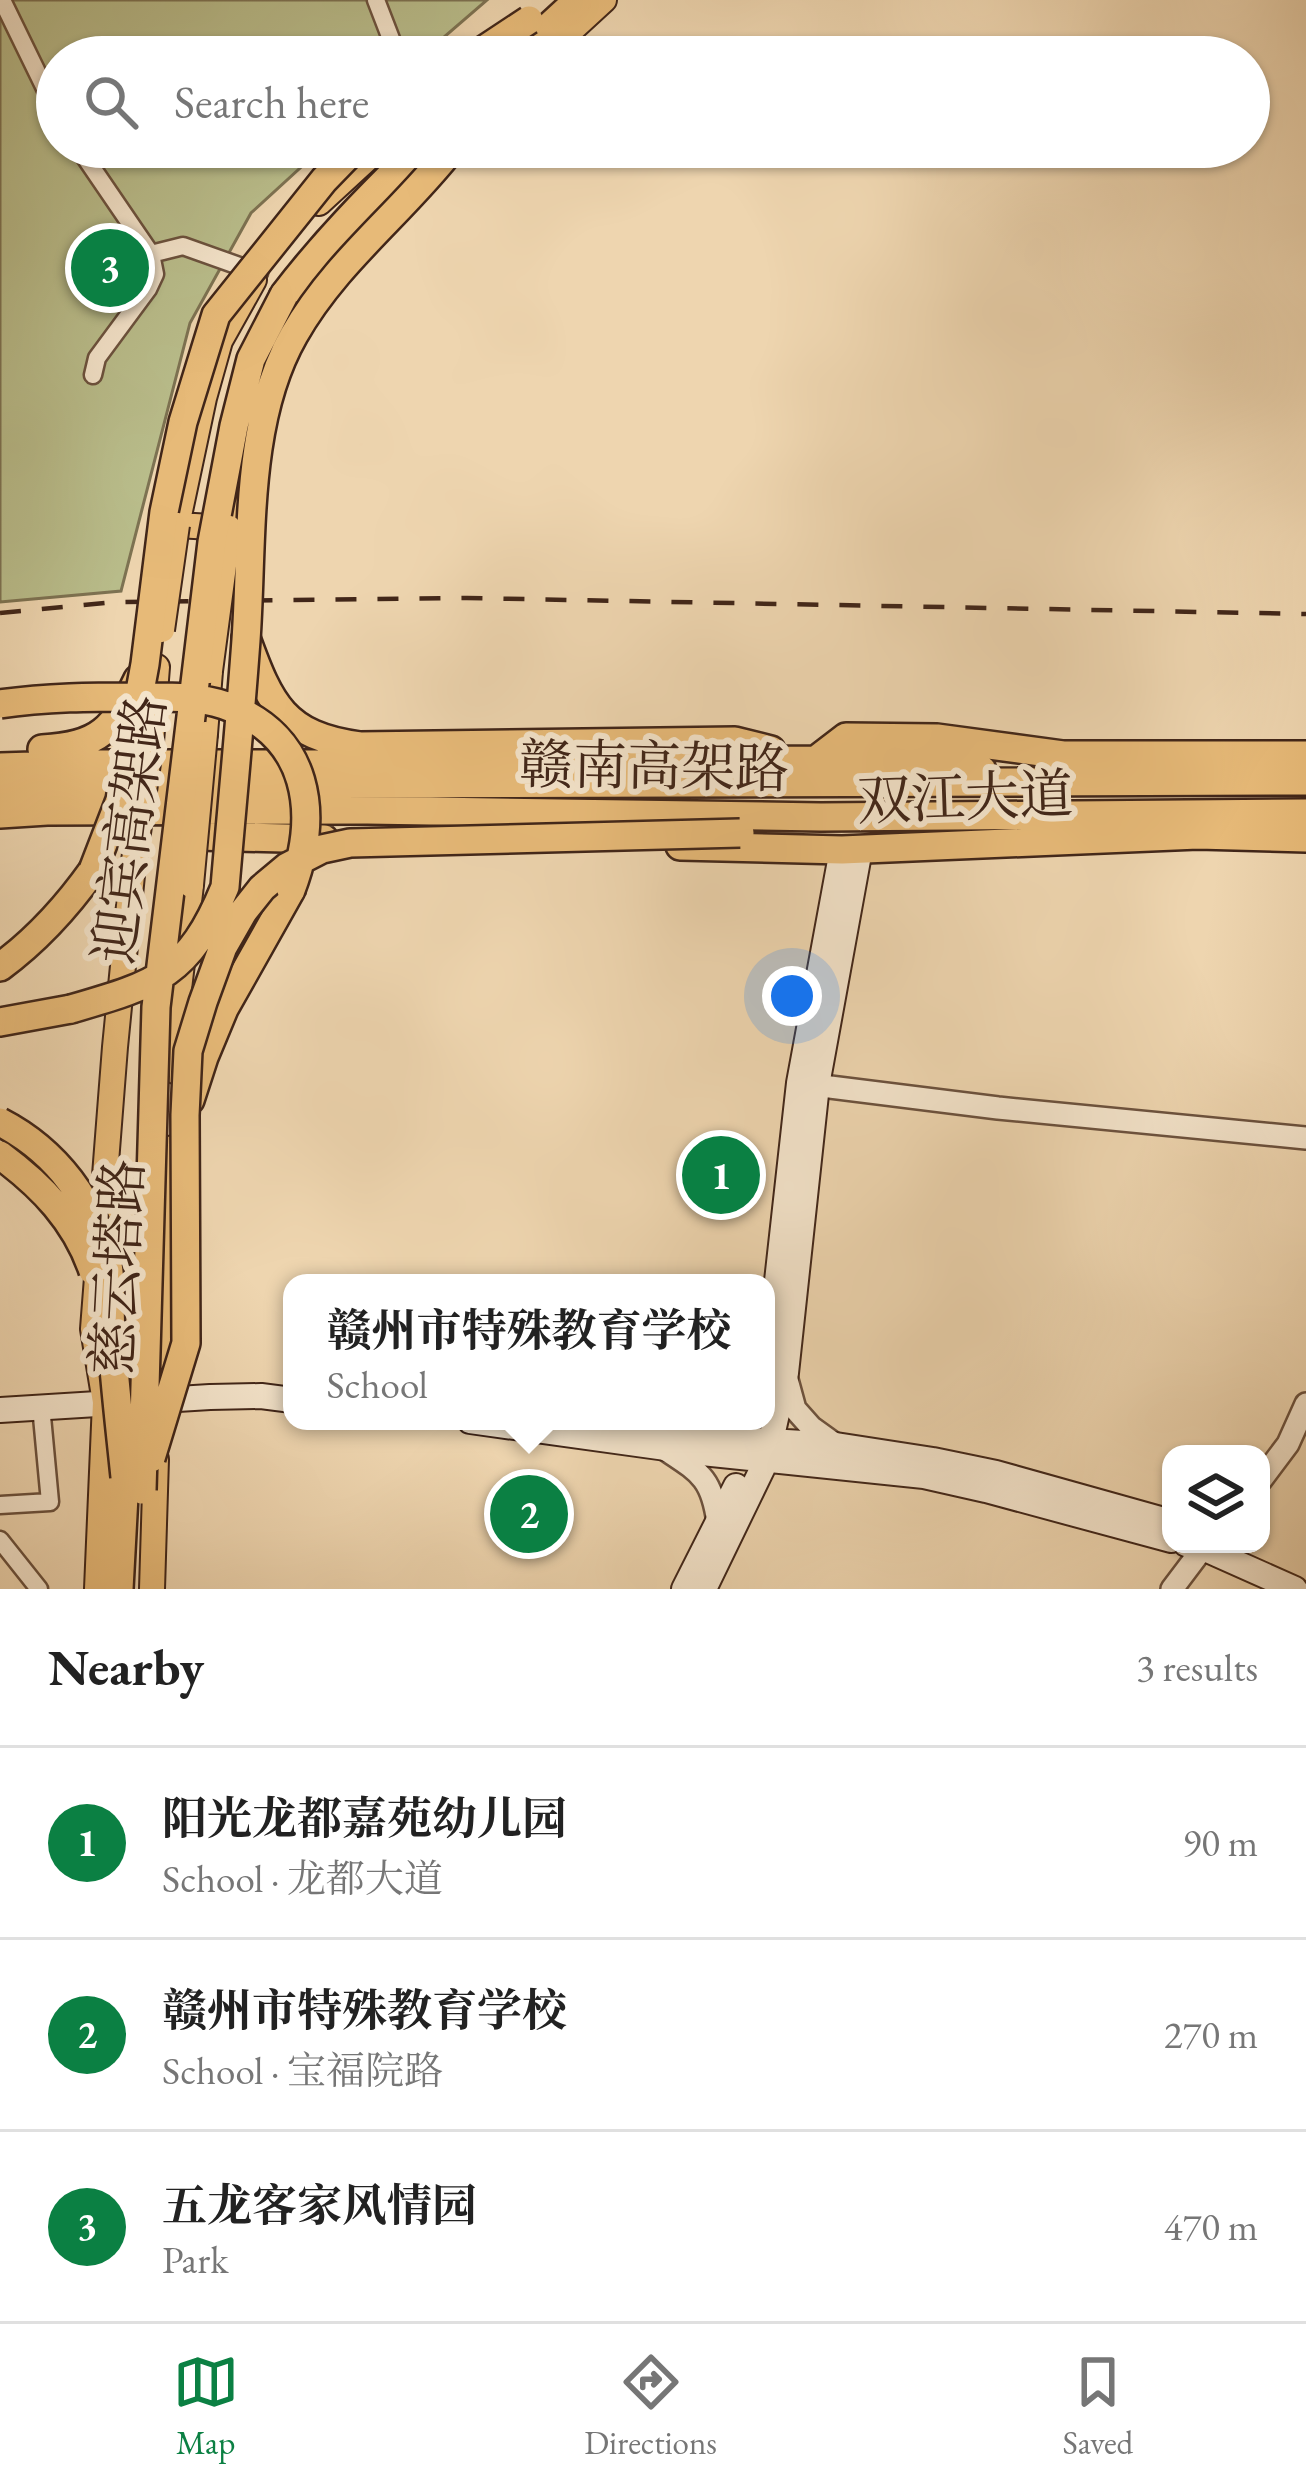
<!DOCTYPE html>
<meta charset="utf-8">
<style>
:root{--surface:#fff;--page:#f2f2f2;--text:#222;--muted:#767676;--line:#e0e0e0;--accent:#0b8043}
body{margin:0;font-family:"EB Garamond","Noto Serif SC",serif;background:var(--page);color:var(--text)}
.controls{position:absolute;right:36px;bottom:36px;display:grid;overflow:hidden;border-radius:24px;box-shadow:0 3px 9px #0004}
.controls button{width:108px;height:108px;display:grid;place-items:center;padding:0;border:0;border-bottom:3px solid var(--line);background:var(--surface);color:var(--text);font:60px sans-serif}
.you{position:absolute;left:792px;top:996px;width:42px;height:42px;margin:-30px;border:9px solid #fff;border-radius:50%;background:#1a73e8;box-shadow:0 0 0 18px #1a73e833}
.badge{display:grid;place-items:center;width:78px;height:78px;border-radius:50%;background:var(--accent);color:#fff;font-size:39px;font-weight:700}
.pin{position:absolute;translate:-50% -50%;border:6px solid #fff;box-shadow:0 3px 12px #0006}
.popup{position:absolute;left:283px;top:1274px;width:492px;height:156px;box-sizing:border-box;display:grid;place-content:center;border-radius:24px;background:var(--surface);filter:drop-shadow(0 3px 9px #0005);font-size:39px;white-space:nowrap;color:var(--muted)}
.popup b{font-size:45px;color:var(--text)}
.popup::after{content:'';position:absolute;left:50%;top:100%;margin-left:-24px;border:24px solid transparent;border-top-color:var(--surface)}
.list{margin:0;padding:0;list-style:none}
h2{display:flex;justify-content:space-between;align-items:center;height:156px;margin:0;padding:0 48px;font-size:51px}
h2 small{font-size:39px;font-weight:400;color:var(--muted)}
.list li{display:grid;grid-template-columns:78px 1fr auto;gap:36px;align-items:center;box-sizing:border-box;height:192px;padding:0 48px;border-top:3px solid var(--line)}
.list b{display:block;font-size:45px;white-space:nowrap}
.list p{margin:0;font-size:39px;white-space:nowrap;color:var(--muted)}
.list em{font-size:39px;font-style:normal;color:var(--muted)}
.icon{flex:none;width:66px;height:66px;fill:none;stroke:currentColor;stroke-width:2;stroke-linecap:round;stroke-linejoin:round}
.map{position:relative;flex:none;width:1306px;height:1589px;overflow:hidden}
.search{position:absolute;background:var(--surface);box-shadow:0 3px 9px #0004;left:36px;right:36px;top:36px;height:132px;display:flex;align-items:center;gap:30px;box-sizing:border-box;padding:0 42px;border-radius:66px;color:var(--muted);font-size:45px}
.sheet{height:732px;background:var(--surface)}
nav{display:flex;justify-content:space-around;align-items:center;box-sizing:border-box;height:168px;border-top:3px solid var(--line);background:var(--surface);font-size:33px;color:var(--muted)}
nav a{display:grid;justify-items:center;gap:6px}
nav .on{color:var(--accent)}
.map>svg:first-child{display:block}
.green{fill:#b9bd8b;stroke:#7d7252;stroke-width:3}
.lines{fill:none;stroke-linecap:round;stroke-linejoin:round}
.minor-casing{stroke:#6c523e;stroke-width:21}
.tertiary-casing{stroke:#6c523e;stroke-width:26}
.secondary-casing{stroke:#412619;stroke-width:28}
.primary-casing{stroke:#412619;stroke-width:28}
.trunk-casing{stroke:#412619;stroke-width:32}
.minor{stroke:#f4e4cb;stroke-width:16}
.tertiary{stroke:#f4e4cb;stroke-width:21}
.secondary{stroke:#f4e4cb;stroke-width:24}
.primary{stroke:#e7ba78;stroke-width:24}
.trunk{stroke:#e7ba78;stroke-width:27}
.rail{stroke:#412619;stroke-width:4.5;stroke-dasharray:21 21;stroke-linecap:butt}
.primary-bridge-casing{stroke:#412619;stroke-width:28;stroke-linecap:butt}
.trunk-bridge-casing{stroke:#412619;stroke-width:32;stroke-linecap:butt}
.primary-bridge{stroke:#e7ba78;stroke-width:24}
.trunk-bridge{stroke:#e7ba78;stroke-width:27}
.labels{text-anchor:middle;stroke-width:12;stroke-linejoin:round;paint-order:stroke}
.street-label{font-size:54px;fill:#412619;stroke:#f4e4cb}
</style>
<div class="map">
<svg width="1306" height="1589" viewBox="0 0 1306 1589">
<rect width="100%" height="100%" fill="#eed5af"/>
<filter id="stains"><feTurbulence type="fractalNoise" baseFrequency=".00167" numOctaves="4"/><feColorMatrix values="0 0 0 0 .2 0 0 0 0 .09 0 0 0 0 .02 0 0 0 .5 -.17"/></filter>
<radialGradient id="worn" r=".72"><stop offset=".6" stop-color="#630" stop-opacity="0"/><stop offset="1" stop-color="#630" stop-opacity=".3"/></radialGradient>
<!-- green -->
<path class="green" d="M0,0H487L421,57H57V147H323L251,213L190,323L121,591L0,602Z"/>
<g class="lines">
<!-- minor casing -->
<g class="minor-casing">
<path id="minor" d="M2,0L57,113
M376,0L398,57
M78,147L151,254L155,274L148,289L97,358L93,375
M151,254L183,246L259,273
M0,1505L50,1502L41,1406
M0,1540L39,1589"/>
</g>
<!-- tertiary casing -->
<g class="tertiary-casing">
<path id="tertiary" d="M806,1084L998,1108L1306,1138
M786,1376L795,1409L811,1427L836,1445
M663,1448C699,1472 712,1477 718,1523
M1261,1480L1288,1444L1306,1404
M1172,1589L1206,1544"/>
</g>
<!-- secondary casing -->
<g class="secondary-casing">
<path id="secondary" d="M766,1380L799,1083L842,850
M0,1410L210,1397L261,1396L292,1400
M470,1421L702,1453L924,1476L986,1490L1171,1540
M604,1421L753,1440L836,1445L933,1460L996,1473L1171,1522
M1186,1544L1203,1548L1295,1589
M684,1589L736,1486
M704,1589L767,1459L786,1373L817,1085L860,849"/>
</g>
<!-- primary casing -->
<g class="primary-casing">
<path id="primary" d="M542,57L604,0
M319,203L380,147
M251,404L276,332L344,243L387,202
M240,461L229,528L177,525L204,398L220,341L254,280
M205,734L210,671
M151,742L157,667
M175,1071L178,998L191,885
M157,1419L168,1277L173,1148
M97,1589L105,1402L93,1329L115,1047L132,875
M152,1589L156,1459"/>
</g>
<!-- trunk casing -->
<g class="trunk-casing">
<path id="trunk" d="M516,57L578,0
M284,295C325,241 371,194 420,147
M246,638C270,704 284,736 360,746L735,741L771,750
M42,749C100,746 114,729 138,679
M816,760L846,737L937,738L1063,755H1306
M0,767L97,764H414L816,760L944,763L982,770
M0,788L44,785L1306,781
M0,814L47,811L367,810L821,817L1306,813
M196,836L324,839
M680,846L842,850L1198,835L1306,838
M0,967C38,939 66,908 93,870
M0,1022L71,1009
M190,1100L204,1057L224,1009L291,890
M119,1589L125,1477"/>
</g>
<!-- minor -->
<use href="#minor" class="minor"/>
<!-- tertiary -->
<use href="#tertiary" class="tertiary"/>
<!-- secondary -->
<use href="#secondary" class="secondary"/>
<!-- primary -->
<use href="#primary" class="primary"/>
<!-- trunk -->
<use href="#trunk" class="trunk"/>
<!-- rail -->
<path class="rail" d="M0,613L115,602L467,598L1306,614"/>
<!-- primary-bridge casing -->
<g class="primary-bridge-casing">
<path id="primary-bridge" d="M162,630L177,525
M210,671L229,528
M132,875L151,742
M191,885L205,734"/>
</g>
<!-- trunk-bridge casing -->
<g class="trunk-bridge-casing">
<path id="trunk-bridge" d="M473,57L529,20
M0,704C46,697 93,697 140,697C168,697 197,696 224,705C310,735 320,814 291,890
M93,870L120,800L145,664L164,512L183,422L216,315L324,180L356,147
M71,1009C157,984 189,975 225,887C232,805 240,723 246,640C253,542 244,422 294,335C336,261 402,213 453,147
M0,1122C56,1151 95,1202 108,1265C112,1285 109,1309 111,1330C114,1379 120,1428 125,1477
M0,1155C42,1186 76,1221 93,1271
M151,1458L186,1343L185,1115L188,1051L203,1002L223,947L243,912L262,888L287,867L322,849L350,843L740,833
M142,1490L156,1007L212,542L234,426L251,359L284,295"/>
</g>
<!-- primary-bridge -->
<use href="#primary-bridge" class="primary-bridge"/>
<!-- trunk-bridge -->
<use href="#trunk-bridge" class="trunk-bridge"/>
</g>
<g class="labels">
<!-- street labels -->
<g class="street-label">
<text transform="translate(654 766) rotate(1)" y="19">赣南高架路</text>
<text transform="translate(965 797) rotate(-2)" y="19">双江大道</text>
<text transform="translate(129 829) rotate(-83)" y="19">迎宾高架路</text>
<text transform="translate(117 1267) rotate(-87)" y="19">慈云塔路</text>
</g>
</g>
<rect width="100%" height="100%" filter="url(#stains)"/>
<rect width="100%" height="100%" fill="url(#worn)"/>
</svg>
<div class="controls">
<button><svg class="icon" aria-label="layers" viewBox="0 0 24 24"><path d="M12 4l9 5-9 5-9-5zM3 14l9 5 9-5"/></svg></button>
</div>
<div class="you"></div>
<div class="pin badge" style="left:721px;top:1175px">1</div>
<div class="pin badge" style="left:529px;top:1514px">2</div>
<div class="popup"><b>赣州市特殊教育学校</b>School</div>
<div class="pin badge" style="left:110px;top:268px">3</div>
<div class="search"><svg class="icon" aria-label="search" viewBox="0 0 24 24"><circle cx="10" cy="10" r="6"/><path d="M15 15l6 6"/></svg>Search here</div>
</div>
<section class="sheet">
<h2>Nearby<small>3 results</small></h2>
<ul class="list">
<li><span class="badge">1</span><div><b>阳光龙都嘉苑幼儿园</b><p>School · 龙都大道</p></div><em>90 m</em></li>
<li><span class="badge">2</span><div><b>赣州市特殊教育学校</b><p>School · 宝福院路</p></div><em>270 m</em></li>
<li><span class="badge">3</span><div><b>五龙客家风情园</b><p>Park</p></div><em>470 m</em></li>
</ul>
</section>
<nav>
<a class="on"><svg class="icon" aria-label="map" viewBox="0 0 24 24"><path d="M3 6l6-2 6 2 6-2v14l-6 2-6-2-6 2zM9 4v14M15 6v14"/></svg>Map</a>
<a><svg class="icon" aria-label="directions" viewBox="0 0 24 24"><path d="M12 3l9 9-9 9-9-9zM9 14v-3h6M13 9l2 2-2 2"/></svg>Directions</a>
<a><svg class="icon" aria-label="saved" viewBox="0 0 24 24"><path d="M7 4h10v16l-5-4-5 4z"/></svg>Saved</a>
</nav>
